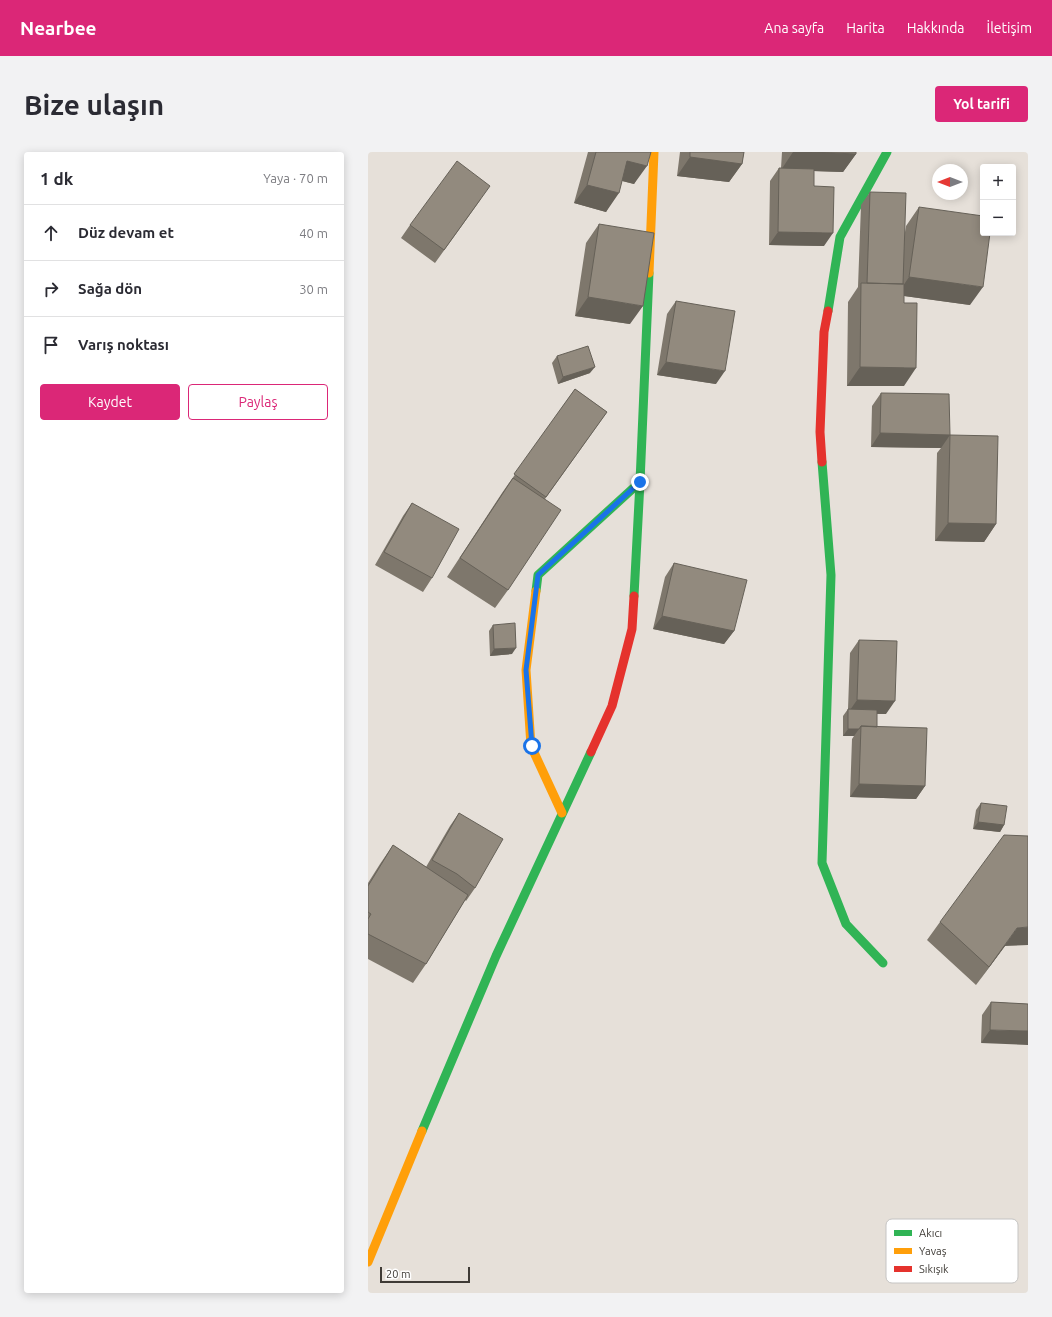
<!DOCTYPE html>
<html lang="tr">
<meta charset="utf-8">
<style>
:root{--surface:#fff;--page:#f2f2f3;--text:#2b2b33;--muted:#7c7c81;--line:#e1e1e2;--accent:#db2777}
body{margin:0;font-family:Ubuntu,sans-serif;background:var(--page);color:var(--text)}
.controls{position:absolute;right:12px;top:12px;display:grid;overflow:hidden;border-radius:4px;box-shadow:0 2px 10px #0003}
.controls button{width:36px;height:36px;display:grid;place-items:center;padding:0;border:0;border-bottom:1px solid var(--line);background:var(--surface);color:var(--text);font:20px sans-serif}
.compass{position:absolute;left:564px;top:12px;width:36px;height:36px;border-radius:50%;background:var(--surface);box-shadow:0 2px 10px #0003;rotate:270deg}
.scale{position:absolute;left:12px;bottom:10px;width:90px;box-sizing:border-box;padding-left:4px;border:2px solid #3f3b36;border-top:0;font-size:11px;line-height:14px;white-space:nowrap;color:#3f3b36;-webkit-text-stroke:3px #fff;paint-order:stroke}
.stop{position:absolute;width:12px;height:12px;margin:-9px;border:3px solid #1a73e8;border-radius:50%;background:#fff}
.stop.end{background:#1a73e8;border-color:#fff;box-shadow:0 1px 4px #0008}
.list{margin:0;padding:0;list-style:none}
h2{display:flex;justify-content:space-between;align-items:center;height:52px;margin:0;padding:0 16px;font-size:17px}
h2 small{font-size:13px;font-weight:400;color:var(--muted)}
.list li{display:grid;grid-template-columns:26px 1fr auto;gap:12px;align-items:center;box-sizing:border-box;height:56px;padding:0 16px;border-top:1px solid var(--line)}
.list b{display:block;font-size:15px;white-space:nowrap}
.list em{font-size:13px;font-style:normal;color:var(--muted)}
.actions{display:flex;gap:8px;padding:12px 16px}
.actions a{flex:1;padding:9px 0;border:1px solid var(--accent);border-radius:4px;text-align:center;font-size:14px;color:var(--accent)}
.actions .main{background:var(--accent);color:#fff}
.icon{flex:none;width:22px;height:22px;fill:none;stroke:currentColor;stroke-width:2;stroke-linecap:round;stroke-linejoin:round}
.map{position:relative;flex:none;width:660px;height:1141px;overflow:hidden;border-radius:4px}
header{display:flex;align-items:center;gap:24px;box-sizing:border-box;height:56px;padding:0 20px;background:var(--accent);color:#fff}
header strong{font-size:19px}
nav{display:flex;gap:22px;margin-inline-start:auto;font-size:14px}
.intro{display:flex;align-items:center;justify-content:space-between;box-sizing:border-box;height:96px;padding:0 24px}
h1{margin:0;font-size:28px}
.button{padding:10px 18px;border-radius:4px;background:var(--accent);color:#fff;font-size:14px;font-weight:700}
main{display:flex;gap:24px;padding:0 24px}
aside{flex:1;background:var(--surface);border-radius:4px;box-shadow:0 2px 10px #0003}
.map>svg:first-child{display:block}
.lines{fill:none;stroke-linecap:round;stroke-linejoin:round}
.fast{stroke:#30b455;stroke-width:9}
.slow{stroke:#ff9f0a;stroke-width:9}
.jam{stroke:#e5322d;stroke-width:9}
.wall{fill:#7e776c}
.shaded-wall{fill:#666158}
.building{fill:#928a7e;stroke:#666158}
.route{stroke:#1a73e8;stroke-width:5}
.key{fill:#fff;stroke:#c5c4c3;stroke-width:1}
.key-label{font-size:11px;fill:#3f3b36}
</style>
<header>
<strong>Nearbee</strong>
<nav><a>Ana sayfa</a><a>Harita</a><a>Hakkında</a><a>İletişim</a></nav>
</header>
<div class="intro"><h1>Bize ulaşın</h1><a class="button">Yol tarifi</a></div>
<main>
<aside>
<h2>1 dk<small>Yaya · 70 m</small></h2>
<ul class="list">
<li><svg class="icon" aria-label="ahead" viewBox="0 0 24 24"><path d="M12 20V5M6 11l6-6 6 6"/></svg><div><b>Düz devam et</b></div><em>40 m</em></li>
<li><svg class="icon" aria-label="right" viewBox="0 0 24 24"><path d="M7 20v-9h11M14 6l5 5-5 5"/></svg><div><b>Sağa dön</b></div><em>30 m</em></li>
<li><svg class="icon" aria-label="arrive" viewBox="0 0 24 24"><path d="M6 21V4h12l-3 4 3 4H6"/></svg><div><b>Varış noktası</b></div></li>
</ul>
<div class="actions"><a class="main">Kaydet</a><a>Paylaş</a></div>
</aside>
<div class="map">
<svg width="660" height="1141" viewBox="0 0 660 1141">
<rect width="100%" height="100%" fill="#e6e0d9"/>
<g class="lines">
<!-- fast -->
<path class="fast" d="M460,159L472,85L519,0
M454,310L463,423L454,711L478,772L515,811
M168,439L170,423L272,330L281,121
M266,444L272,330
M54,979L128,804L223,600"/>
<!-- slow -->
<path class="slow" d="M281,121L286,0
M168,439L158,518L163,594L194,661
M0,1110L54,979"/>
<!-- jam -->
<path class="jam" d="M454,310L452,280L456,180L460,159
M223,600L244,554L264,477L266,444"/>
</g>
<!-- wall -->
<path class="wall" d="M220,0H283L266,32L254,29L238,60L206,51Z
M312,0H376L374,12L361,30L309,24Z
M414,0H488V2L475,20L446,19V34L456,94L401,93L402,29L411,16H413Z
M502,40L536,86L538,74L551,55L602,153L536,144V234H479L480,150L490,135L493,53Z
M113,47L67,111L33,86L42,73Z
M231,72L262,172L207,164L218,91Z
M308,149L348,232L289,223L299,162Z
M189,204L222,221L190,232L184,211Z
M207,237L239,260L177,347L140,438L127,456L79,425L134,341Z
M513,241L582,283L628,372L616,390L567,389L569,301L573,296L503,295L504,254Z
M44,351L64,426L55,440L7,413L35,364Z
M306,411L366,479L356,492L285,477L297,425Z
M125,473L144,502L122,504L121,479Z
M491,488L518,562H509V575L557,634L548,647L482,645L484,587L486,584H475V564L480,557L482,501Z
M613,651L636,673L632,680L605,677L608,658Z
M91,661L107,736L98,749L97,748L58,812L45,831L0,807V731L12,712L25,693L58,715L82,674Z
M572,770L637,794L608,833L559,788Z
M623,850L660,852L613,891L614,863Z"/>
<!-- shaded-wall -->
<path class="shaded-wall" d="M425,0H442L488,2L475,20L413,18Z
M322,5L374,12L361,30L309,24Z
M259,9L279,14L266,32L247,27Z
M219,33L251,41L238,60L206,51Z
M410,80L465,81L456,94L401,93Z
M541,125L615,135L602,153L529,143Z
M220,145L275,154L262,172L207,164Z
M298,210L357,219L348,232L289,223Z
M227,215L222,221L190,232L195,225Z
M492,215L548,216L536,234H479Z
M512,281L582,283L573,296L503,295Z
M580,371L628,372L616,390L567,389Z
M294,464L366,479L356,492L285,477Z
M148,496L144,502L122,504L126,497Z
M489,548L527,549L518,562L480,561Z
M480,577H491L486,584H475Z
M491,632L557,634L548,647L482,645Z
M610,670L636,673L632,680L605,677Z
M660,775V793L637,794L608,833L649,776Z
M622,878L660,879V893L613,891Z"/>
<!-- building -->
<path class="building" d="M228,0H283L279,14L259,9L251,41L219,33Z
M322,0H376L374,12L322,5Z
M442,0H488V2Z
M89,9L122,34L76,98L42,73Z
M411,16L446,17V34L466,35L465,81L410,80Z
M502,40L538,41L535,132L499,131Z
M551,55L615,64V81H622L615,135L541,125Z
M231,72L286,81L275,154L220,145Z
M493,131L536,132V151H549L548,216L492,215Z
M308,149L367,159L357,219L298,210Z
M220,194L227,215L195,225L189,204Z
M207,237L239,260L178,345L146,322Z
M513,241L581,242L582,283L512,281Z
M582,283L630,284L628,372L580,371Z
M145,326L193,358L140,438L92,406Z
M44,351L91,377L64,426L16,400Z
M306,411L379,428L366,479L294,464Z
M147,471L148,496L126,497L125,473Z
M491,488L529,489L527,549L489,548Z
M480,557L509,558V575L493,574L491,577H480Z
M493,574L559,576L557,634L491,632Z
M613,651L639,654L636,673L610,670Z
M91,661L135,687L107,736L89,722L64,708Z
M636,683L660,684V775L649,776L621,815L572,770Z
M25,693L100,743L58,812L0,782V767L3,762L0,760V734Z
M623,850L660,852V879L622,878Z"/>
<g class="lines">
<!-- route -->
<path class="route" d="M164,594L158,518L170,423L272,330"/>
</g>
<!-- legend -->
<rect x="518" y="1067" width="132" height="64" rx="6" class="key"/>
<rect x="526" y="1078" width="18" height="6" fill="#30b455"/>
<rect x="526" y="1096" width="18" height="6" fill="#ff9f0a"/>
<rect x="526" y="1114" width="18" height="6" fill="#e5322d"/>
<g class="key-label">
<text x="551" y="1085">Akıcı</text>
<text x="551" y="1103">Yavaş</text>
<text x="551" y="1121">Sıkışık</text>
</g>
</svg>
<div class="controls">
<button>+</button>
<button>−</button>
</div>
<svg class="compass" viewBox="-18 -18 36 36"><path d="M0-13l5 13h-10z" fill="#e53935"/><path d="M0 13l5-13h-10z" fill="#7c7c81"/></svg>
<div class="scale">20 m</div>
<div class="stop" style="left:164px;top:594px"></div>
<div class="stop end" style="left:272px;top:330px"></div>
</div>
</main>
